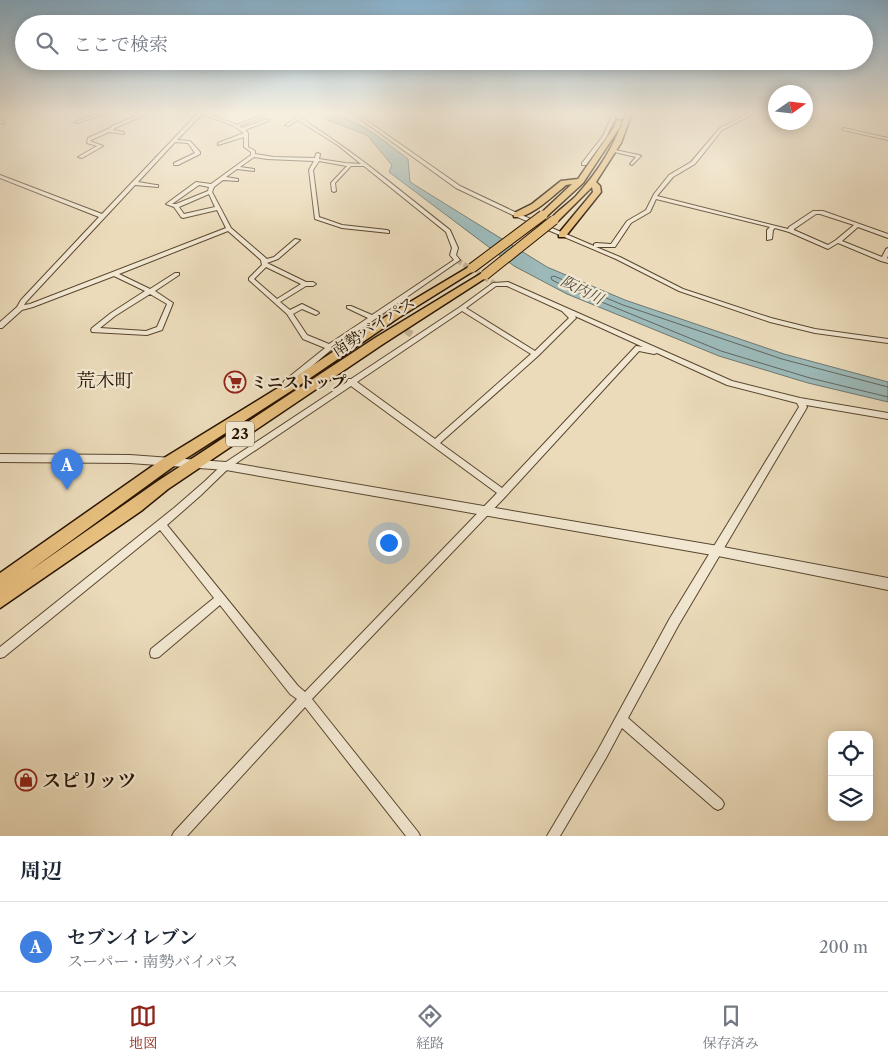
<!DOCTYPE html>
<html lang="ja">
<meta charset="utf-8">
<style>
:root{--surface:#fff;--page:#f2f2f3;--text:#1f2937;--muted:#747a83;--line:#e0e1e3;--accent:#8f2418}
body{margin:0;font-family:"Libre Caslon Text","Noto Serif JP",serif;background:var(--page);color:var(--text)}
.controls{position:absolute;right:15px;bottom:15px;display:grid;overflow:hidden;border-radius:10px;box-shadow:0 2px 12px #0003}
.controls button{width:45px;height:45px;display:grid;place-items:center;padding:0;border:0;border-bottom:1px solid var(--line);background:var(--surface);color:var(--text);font:25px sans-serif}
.compass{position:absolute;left:768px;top:85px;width:45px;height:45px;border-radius:50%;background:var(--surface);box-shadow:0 2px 12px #0003;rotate:76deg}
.you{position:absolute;left:388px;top:542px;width:18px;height:18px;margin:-12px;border:4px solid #fff;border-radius:50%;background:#1a73e8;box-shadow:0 0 0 8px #1a73e833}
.badge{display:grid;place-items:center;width:32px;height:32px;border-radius:50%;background:var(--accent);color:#fff;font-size:16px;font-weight:700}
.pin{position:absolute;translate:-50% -41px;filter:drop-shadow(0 1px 2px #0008)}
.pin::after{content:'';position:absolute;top:26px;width:18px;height:15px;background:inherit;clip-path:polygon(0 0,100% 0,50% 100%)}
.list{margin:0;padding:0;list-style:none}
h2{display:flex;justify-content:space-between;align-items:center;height:65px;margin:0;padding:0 20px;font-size:21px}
h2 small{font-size:16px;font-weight:400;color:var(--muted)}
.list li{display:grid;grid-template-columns:32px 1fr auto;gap:15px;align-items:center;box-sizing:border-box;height:90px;padding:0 20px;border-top:1px solid var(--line)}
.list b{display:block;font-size:19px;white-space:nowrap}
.list p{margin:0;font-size:16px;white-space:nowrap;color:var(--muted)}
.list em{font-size:16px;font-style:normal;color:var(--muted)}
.icon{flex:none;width:28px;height:28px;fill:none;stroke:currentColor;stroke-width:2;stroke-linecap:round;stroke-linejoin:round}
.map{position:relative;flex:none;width:888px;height:836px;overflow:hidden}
.search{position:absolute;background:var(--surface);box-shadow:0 2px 12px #0003;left:15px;right:15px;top:15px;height:55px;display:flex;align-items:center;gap:12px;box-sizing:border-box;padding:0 18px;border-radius:28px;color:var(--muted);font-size:19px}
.sheet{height:155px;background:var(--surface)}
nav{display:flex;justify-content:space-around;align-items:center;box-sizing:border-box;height:70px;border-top:1px solid var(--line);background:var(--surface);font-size:14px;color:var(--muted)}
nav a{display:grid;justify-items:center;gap:2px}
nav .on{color:var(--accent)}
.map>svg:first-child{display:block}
.water{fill:#9cb9b9;stroke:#6e7770}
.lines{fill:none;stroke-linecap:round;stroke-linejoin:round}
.shore{stroke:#62665e;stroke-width:1}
.minor-tunnel-far1{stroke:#c4b395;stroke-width:5.5;stroke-dasharray:5.5 2.5;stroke-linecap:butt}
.minor-tunnel{stroke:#c4b395;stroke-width:7;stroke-dasharray:7 4;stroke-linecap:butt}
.minor-casing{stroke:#594630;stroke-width:2}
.tertiary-casing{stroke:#594630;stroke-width:2}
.trunk-casing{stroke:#281402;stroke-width:3}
.minor{fill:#f2e8d2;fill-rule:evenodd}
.tertiary{fill:#f2e8d2;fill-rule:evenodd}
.trunk{fill:#e6be7d;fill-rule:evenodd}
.trunk-bridge-casing{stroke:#281402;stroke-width:11;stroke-linecap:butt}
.trunk-bridge{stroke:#e6be7d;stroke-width:9}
.labels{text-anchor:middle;stroke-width:4.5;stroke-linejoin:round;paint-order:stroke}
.far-water-label{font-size:15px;font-style:italic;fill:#514e42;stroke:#f2e8d2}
.shield{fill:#f2e8d2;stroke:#655440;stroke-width:1}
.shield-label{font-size:15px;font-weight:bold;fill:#281402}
.street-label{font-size:16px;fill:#281402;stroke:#f2e8d2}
.poi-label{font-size:16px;font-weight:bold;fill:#281402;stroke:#f2e8d2;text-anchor:start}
.quarter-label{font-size:19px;fill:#281402;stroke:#f2e8d2}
.near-poi-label{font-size:19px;font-weight:bold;fill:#281402;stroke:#f2e8d2;text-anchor:start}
</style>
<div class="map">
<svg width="888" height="836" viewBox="0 0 888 836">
<rect width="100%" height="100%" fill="#ebdbba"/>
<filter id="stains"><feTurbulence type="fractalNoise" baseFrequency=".004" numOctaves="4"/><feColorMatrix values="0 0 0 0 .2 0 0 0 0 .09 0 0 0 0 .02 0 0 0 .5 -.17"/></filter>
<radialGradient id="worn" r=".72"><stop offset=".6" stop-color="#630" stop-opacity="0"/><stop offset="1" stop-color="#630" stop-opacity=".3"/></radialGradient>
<!-- water -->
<path class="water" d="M309,113C353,113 375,134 408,159L410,182L547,267L625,300L784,354L888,382V402L808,383L719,356L567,294L514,266L389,172L392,165L367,135Z"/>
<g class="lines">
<!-- shore -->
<path class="shore" d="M888,387L782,359L623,305L554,276L551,277L552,280L570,289L721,351L810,378L888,397"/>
<!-- minor-tunnel-far1 -->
<path class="minor-tunnel-far1" d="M457,260L495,284"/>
<!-- minor-tunnel -->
<path class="minor-tunnel" d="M378,313L416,337"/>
<!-- minor casing -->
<g class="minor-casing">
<path id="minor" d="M102,113H108L77,123L74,122Z
M144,113H149L115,128L113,130L124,132V134L109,132L91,140L90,141L103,146L82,158L78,157L97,146L87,143L88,138L110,128L112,126Z
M198,113H206L237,125L265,114V116L239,126L242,128L267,119L270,120L245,130L248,133V147L255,151V154L274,157L315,158L316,154L318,153L320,154L319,159L345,163L361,164L339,146L298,120L288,126L285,125L296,118L288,113C297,113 304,120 311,125C360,156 404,194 450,230L458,248L456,255L460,260L332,349L292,383L294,386L290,389L287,388L283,383L284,381L325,348L303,339L287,314L249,280V278L262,265L261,260L228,231L119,274L150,289L175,273H179V275L155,291L173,303L162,330L147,335L92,332L91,330L92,328L111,313L145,291L114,276L33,307L22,310L2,328H0V322L17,307L21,300L99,217L0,178V175L102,214ZM202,114L234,126L244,133L218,143V145L244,137V147L251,152V155L211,184L196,182L166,204L174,207L181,217L183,218L217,210L226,228L30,304L24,305L26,302L135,185L158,187V185H156L138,182L175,142L188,143L195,153L174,163V165H178L200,154V152L190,141L177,140ZM254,157L267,159L314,161L309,170L315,219L342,228L389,233V231L387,230L342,225L319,217L313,170L319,161L347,166L331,183L332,191L334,192L336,191L335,183L351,166H364L446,232L452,248L450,255L454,260L372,315L351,306H347V308L368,318L329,344L307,335L293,314L302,309L316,315L319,313L318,312L302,304L290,310L280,302L306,286H313L316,284L313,282H306L267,263L278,259L300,240L295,239L274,257L267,259L231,228L212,192L214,187L223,180L238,181V179L226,177L237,169L254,171V169L240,167ZM199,185L209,187L208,191L176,204H172ZM209,194L215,207L184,214L179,207ZM266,267L301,284L277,299L254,279ZM150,294L167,304L157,327L146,331L100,328L115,316Z
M352,113H356L460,186L519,214L594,246V244L596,243L611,244L627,221L646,210L654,194L669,175L691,162L720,128L750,113H755L722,130L695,164L673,177L657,196L788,229L789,227L813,211H823L888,234V238L858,227L842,241L882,257L886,249L888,248V256L887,258L888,259V263L881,261L838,243L828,249L789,232L775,228L773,230L772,239L767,240V230L770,227L656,199L650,212L631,223L615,247H596L620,257L683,289L771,318L815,329L888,339V343L815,333L770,322L679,291L616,259L515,216L456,188ZM816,214H820L854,225L836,240L828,245L794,230V229Z
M613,113H617L607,136L586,165H582V163L603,136Z
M0,120L4,122V124L0,123Z
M844,128L888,138V140L843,130L842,129Z
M610,149L639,155L641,156L632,165L630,164L636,157L610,151Z
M508,282L732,381L800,398L888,413V419L806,405L807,407L806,409L678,626L628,718L722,800L724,804L722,808L718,810L714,808L622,728L606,758L560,836H547L598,750L670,618L799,407L797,403L727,385L657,353L654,354L639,351L506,496L312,699L418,832L420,836H406L305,707L187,836H172L174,832L297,699L290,694L220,605L159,657L155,658L151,657L150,653L151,649L214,598L160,530L4,657L0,658V647L174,508L204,482L223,464L347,382L348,379H351L460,307L493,283ZM496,286H507L562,311L569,318L535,351L466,308ZM462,311L531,354L435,439L357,382ZM575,316L643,347L636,346L502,488L440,443L538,356L576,318ZM351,386L497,493L305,692L298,686L167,525L200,496L229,468Z"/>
</g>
<!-- tertiary casing -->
<g class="tertiary-casing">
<path id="tertiary" d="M0,454L130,455L226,462L718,546L888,578V590L718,556L226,470L130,463L0,462Z"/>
</g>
<!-- trunk casing -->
<g class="trunk-casing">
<path id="trunk" d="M626,113H632L621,143L596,182L600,186L601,192L565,237H559V233L593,192L592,187L557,222L550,220C557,211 568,204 576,196C598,172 615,145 626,113Z
M617,120L622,121L620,127L583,183L546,217L539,215L572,184L566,185C554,195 530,219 514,217V213L532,204L561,181L578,179L614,127Z
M472,265L477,268L475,270L398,318L294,389L174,466L28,572L158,481L375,338L482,273L485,272L490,275L383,344L168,489L141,511L0,608V590L2,589L0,590V573L164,458L286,383L390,314Z"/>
</g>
<!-- minor -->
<use href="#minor" class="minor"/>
<!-- tertiary -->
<use href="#tertiary" class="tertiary"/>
<!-- trunk -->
<use href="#trunk" class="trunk"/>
<!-- trunk-bridge casing -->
<g class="trunk-bridge-casing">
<path id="trunk-bridge" d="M472,268L543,215
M485,275L554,220"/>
</g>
<!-- trunk-bridge -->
<use href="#trunk-bridge" class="trunk-bridge"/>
</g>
<!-- sky -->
<linearGradient id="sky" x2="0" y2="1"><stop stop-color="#89b6d5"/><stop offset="0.49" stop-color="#f6efe0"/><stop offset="1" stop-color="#f6efe0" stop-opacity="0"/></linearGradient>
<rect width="888" height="230" fill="url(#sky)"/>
<!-- icons -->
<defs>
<g id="supermarket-ring" transform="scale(1.125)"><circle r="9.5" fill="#f2e8d2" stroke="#8f2418" stroke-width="1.5"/><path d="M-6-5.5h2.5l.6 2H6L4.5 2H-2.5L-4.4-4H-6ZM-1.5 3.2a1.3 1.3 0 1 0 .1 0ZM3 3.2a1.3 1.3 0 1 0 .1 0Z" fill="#8f2418"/></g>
<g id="shop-ring" transform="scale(1.125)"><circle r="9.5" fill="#f2e8d2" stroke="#8f2418" stroke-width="1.5"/><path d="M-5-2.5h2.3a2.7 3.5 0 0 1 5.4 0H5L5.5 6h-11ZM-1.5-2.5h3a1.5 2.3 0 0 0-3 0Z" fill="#8f2418"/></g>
</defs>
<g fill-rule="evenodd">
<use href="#supermarket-ring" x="235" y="382"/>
<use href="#shop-ring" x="26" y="780"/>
</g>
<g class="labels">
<!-- far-water labels -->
<g class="far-water-label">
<text transform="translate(582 290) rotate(27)" y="5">阪内川</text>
</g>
<!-- shield labels -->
<rect class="shield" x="226" y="421.5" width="28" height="25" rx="4"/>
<g class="shield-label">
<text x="240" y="439">23</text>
</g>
<!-- street labels -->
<g class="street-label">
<text transform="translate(373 326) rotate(-33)" y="6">南勢バイパス</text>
</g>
<!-- poi labels -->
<g class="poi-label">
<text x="251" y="388">ミニストップ</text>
</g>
<!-- quarter labels -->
<g class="quarter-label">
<text x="105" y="387">荒木町</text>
</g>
<!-- near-poi labels -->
<g class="near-poi-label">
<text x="42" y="787">スピリッツ</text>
</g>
</g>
<rect width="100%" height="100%" filter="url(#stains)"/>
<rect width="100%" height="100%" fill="url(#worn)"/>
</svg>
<div class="controls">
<button><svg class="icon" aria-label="locate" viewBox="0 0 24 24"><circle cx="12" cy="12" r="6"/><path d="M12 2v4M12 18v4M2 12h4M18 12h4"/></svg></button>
<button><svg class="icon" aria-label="layers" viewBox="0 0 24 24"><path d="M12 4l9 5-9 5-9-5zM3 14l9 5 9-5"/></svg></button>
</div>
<svg class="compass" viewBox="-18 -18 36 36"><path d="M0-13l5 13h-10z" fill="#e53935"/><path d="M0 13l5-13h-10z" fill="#747a83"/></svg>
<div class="you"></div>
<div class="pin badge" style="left:67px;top:490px;background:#3f7fe0">A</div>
<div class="search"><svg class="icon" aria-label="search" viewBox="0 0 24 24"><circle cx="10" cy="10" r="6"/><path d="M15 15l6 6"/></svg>ここで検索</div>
</div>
<section class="sheet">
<h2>周辺<small></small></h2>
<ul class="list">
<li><span class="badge" style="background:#3f7fe0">A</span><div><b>セブンイレブン</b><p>スーパー · 南勢バイパス</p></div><em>200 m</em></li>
</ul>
</section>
<nav>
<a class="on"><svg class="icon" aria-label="map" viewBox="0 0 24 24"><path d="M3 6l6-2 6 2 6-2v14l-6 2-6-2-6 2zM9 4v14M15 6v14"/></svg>地図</a>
<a><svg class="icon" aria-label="directions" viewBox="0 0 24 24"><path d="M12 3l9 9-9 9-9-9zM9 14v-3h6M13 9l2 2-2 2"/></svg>経路</a>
<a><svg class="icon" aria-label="saved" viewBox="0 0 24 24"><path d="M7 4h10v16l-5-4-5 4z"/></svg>保存済み</a>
</nav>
